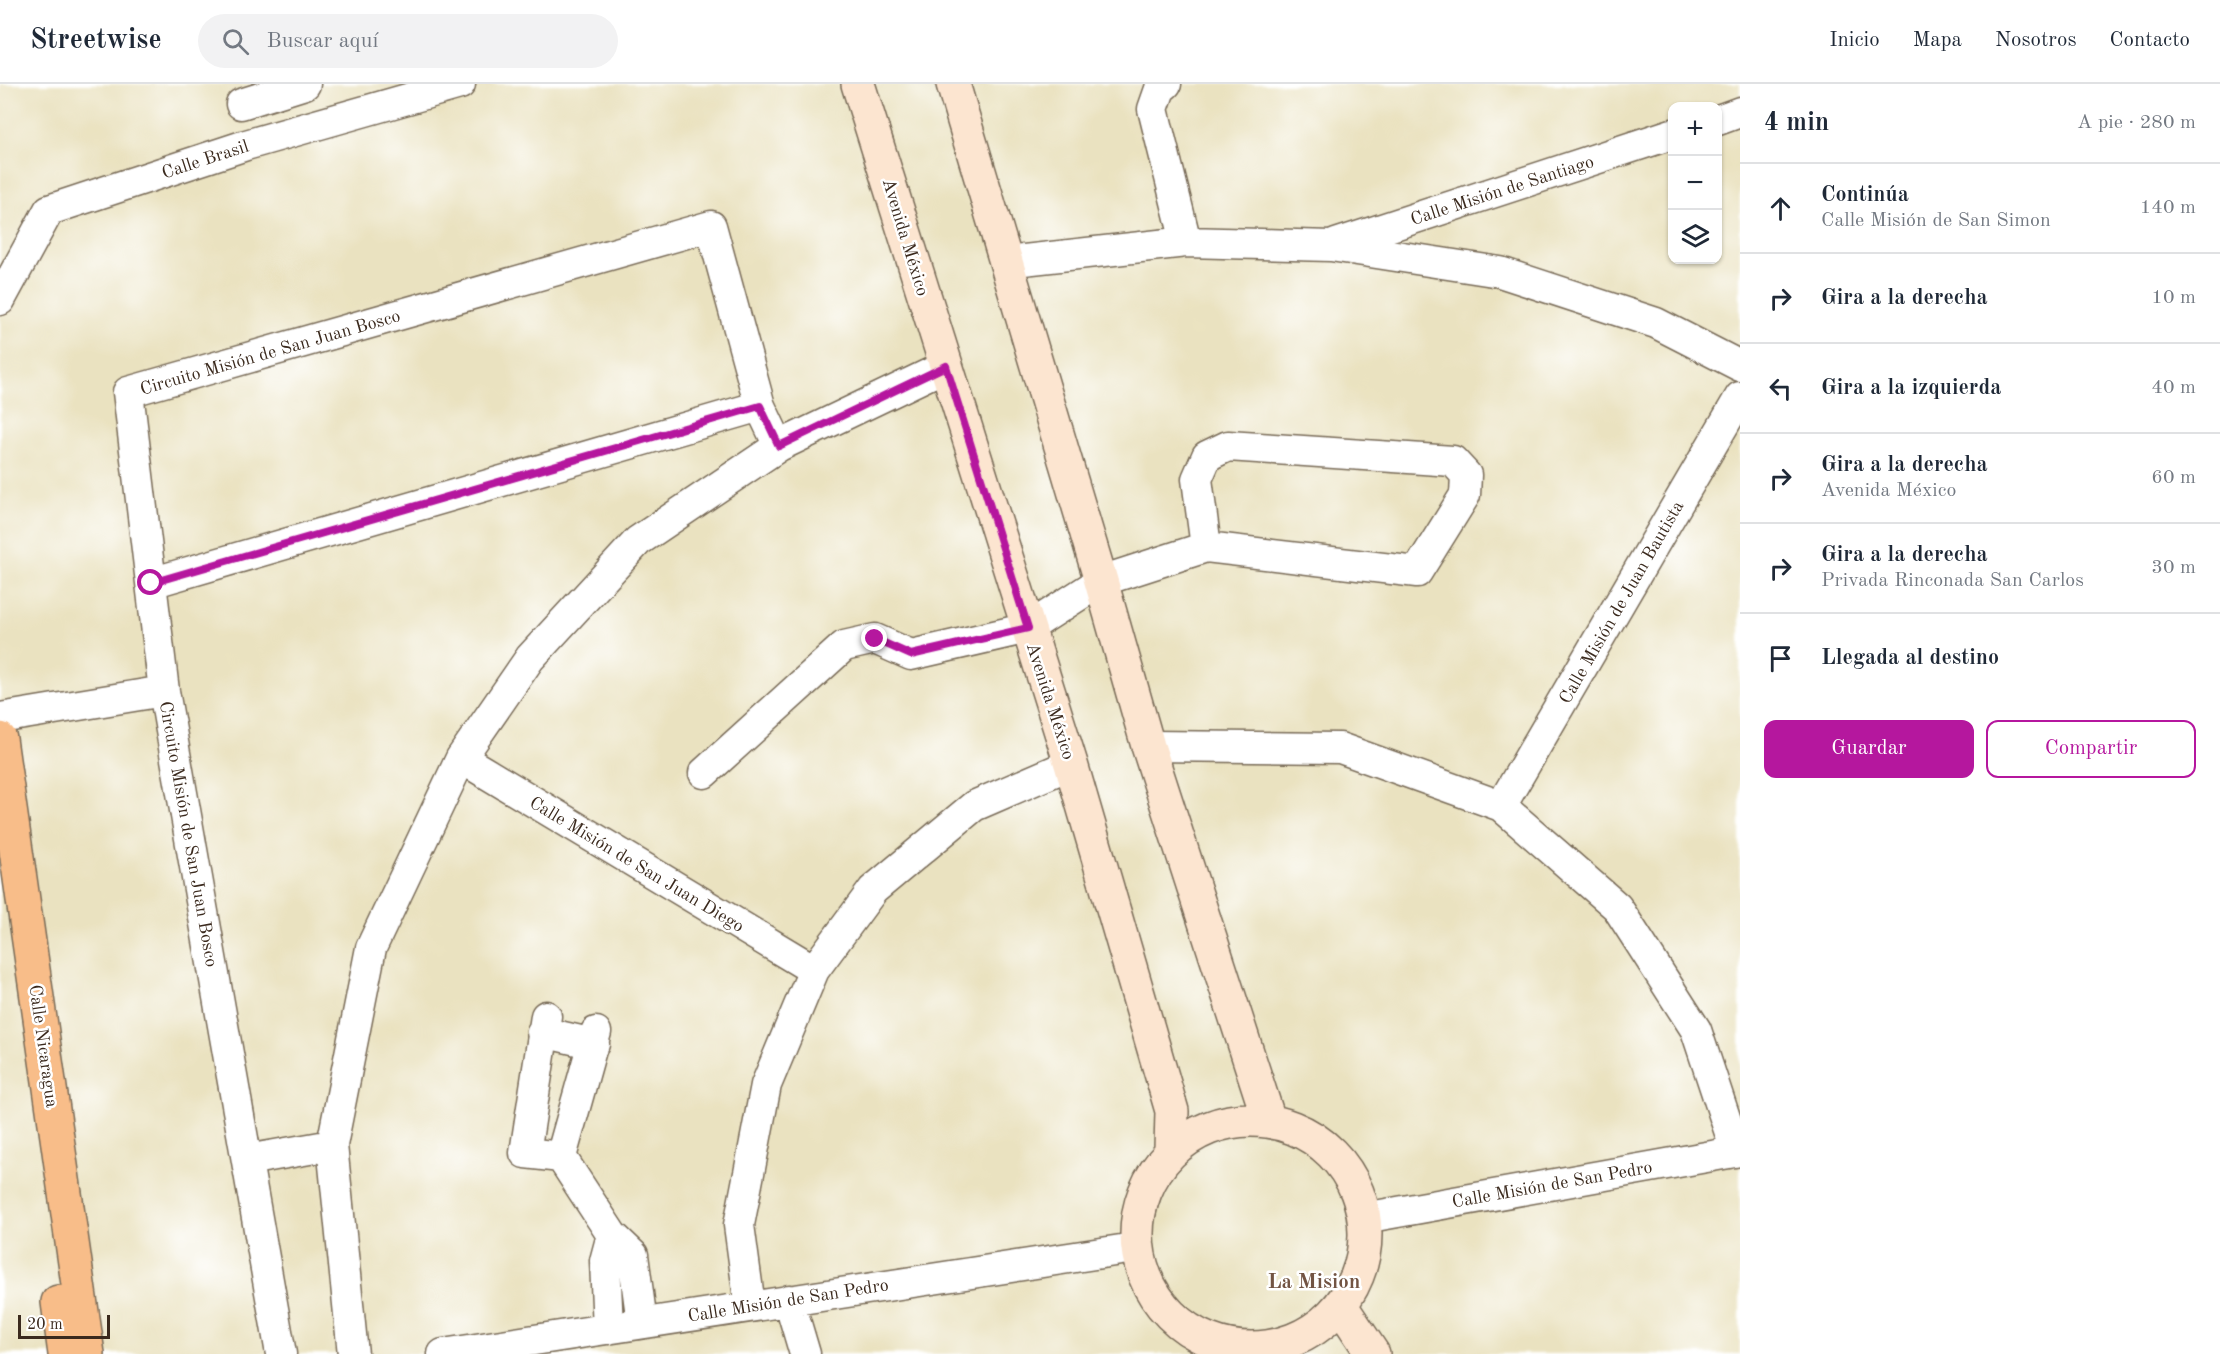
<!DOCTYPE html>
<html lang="es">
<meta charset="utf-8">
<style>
:root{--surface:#fff;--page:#f2f2f3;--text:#1f2937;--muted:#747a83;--line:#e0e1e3;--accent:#b5179e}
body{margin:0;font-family:"Old Standard TT",serif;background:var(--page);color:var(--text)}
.controls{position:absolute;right:18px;top:18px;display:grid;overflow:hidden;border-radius:12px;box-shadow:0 2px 4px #0004}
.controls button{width:54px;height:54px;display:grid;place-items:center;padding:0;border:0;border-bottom:2px solid var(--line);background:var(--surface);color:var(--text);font:30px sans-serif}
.scale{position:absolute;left:18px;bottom:15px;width:92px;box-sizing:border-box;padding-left:6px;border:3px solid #3b2a1e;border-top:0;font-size:16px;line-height:21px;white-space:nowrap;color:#3b2a1e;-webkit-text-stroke:4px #fff;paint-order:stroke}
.stop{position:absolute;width:18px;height:18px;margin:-14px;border:4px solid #b5179e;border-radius:50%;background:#fff}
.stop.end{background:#b5179e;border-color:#fff;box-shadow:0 2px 6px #0008}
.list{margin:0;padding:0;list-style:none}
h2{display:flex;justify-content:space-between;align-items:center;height:78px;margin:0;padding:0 24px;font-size:26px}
h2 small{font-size:20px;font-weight:400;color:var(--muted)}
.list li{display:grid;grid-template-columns:39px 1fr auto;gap:18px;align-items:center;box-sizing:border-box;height:90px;padding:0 24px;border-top:2px solid var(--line)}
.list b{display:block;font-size:22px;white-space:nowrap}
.list p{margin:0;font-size:20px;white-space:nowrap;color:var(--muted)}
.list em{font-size:20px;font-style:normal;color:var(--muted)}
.actions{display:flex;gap:12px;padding:18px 24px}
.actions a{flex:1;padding:14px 0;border:2px solid var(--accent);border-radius:12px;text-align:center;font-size:21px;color:var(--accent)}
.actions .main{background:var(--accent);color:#fff}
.icon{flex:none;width:33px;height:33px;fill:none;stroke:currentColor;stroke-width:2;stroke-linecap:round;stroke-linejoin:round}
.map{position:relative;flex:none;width:1740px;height:1270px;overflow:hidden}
header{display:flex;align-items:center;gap:36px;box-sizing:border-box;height:84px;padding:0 30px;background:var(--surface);border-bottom:2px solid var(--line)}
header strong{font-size:28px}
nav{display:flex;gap:33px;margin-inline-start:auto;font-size:21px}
.search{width:420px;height:54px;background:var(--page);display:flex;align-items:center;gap:15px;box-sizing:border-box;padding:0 21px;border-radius:33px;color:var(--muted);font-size:22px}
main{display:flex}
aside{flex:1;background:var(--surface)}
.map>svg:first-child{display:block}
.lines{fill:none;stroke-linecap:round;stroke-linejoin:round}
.street-casing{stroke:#786a57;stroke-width:33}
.secondary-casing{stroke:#786a57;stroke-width:36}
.primary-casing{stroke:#786a57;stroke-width:36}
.street{stroke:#fff;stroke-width:30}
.secondary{stroke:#fce5d0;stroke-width:33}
.primary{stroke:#f8bd89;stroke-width:33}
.route{stroke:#b5179e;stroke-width:8}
.labels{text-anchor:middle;stroke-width:5;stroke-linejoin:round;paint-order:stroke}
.street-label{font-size:18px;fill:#3b2a1e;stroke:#fff}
.quarter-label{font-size:21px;font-weight:bold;fill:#725443;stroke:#fff}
</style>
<header>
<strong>Streetwise</strong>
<div class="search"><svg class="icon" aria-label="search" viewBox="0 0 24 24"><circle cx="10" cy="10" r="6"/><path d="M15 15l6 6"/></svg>Buscar aquí</div>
<nav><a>Inicio</a><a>Mapa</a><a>Nosotros</a><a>Contacto</a></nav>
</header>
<main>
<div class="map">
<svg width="1740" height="1270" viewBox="0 0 1740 1270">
<rect width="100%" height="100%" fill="#fff"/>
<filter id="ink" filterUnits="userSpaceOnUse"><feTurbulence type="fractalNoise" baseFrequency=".0167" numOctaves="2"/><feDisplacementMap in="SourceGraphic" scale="12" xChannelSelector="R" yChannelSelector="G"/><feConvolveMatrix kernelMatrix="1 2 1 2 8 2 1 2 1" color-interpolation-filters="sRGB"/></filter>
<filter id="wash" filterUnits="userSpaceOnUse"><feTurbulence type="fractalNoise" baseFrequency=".008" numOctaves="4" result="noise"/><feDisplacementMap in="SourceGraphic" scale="24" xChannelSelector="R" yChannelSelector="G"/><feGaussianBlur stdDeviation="1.35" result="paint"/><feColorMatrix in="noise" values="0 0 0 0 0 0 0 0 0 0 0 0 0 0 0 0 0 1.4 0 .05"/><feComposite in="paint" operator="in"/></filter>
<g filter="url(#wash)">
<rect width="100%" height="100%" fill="#eae2c0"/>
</g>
<g filter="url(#ink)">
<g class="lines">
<!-- street casing -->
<g class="street-casing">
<path id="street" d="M1166,0L1160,5L1153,25L1186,158
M241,20L305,0
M1718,36L1740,28
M1336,160L1672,50
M1005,178L1186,158L1331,162L1500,188L1656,239L1740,282
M0,216L49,126L246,61L460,0
M151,499L760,322
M0,634L164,607
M1148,662L1340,664L1501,722L1617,823L1696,946L1736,1067
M461,674L814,886
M704,689L844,562L875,555L911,571L1028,544L1101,497L1206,463L1417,488L1465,411L1466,391L1453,377L1228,362L1207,372L1197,395L1206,463
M1501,722L1740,313
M546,932L525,1069L561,1073L612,1151L633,1171L642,1239
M542,948L594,960
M561,1073L596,948
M247,1076L332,1061
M1364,1134L1740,1067
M789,1216L805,1270
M750,1222L739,1141L766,1001L814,886L873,806L974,722L1071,680
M608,1245L605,1177L612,1151
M281,1270L164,607L128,308L711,142L760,322L779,362
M353,1270L332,1061L371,864L461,674L530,574L638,457L779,362L946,282
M443,1270L1134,1164"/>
</g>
<!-- secondary casing -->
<g class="secondary-casing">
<path id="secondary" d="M858,0L1071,680L1172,1027L1171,1065
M953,0L1101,497L1148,662L1269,1036
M1137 1150a114 114 0 1 1 228 0a114 114 0 1 1-228 0Z
M1341,1222L1373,1270"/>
</g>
<!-- primary casing -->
<g class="primary-casing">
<path id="primary" d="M0,655L88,1270
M58,1218L65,1270"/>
</g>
<!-- street -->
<use href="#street" class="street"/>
<!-- secondary -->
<use href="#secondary" class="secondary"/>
<!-- primary -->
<use href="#primary" class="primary"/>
</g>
</g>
<g class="lines" filter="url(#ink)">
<!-- route -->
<path class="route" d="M151,499L760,322L779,362L946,282L1028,544L911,571L875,555"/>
</g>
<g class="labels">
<!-- street labels -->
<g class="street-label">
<text transform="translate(205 75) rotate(-18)" y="6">Calle Brasil</text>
<text transform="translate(1502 106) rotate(-18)" y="6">Calle Misión de Santiago</text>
<text transform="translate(906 153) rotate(73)" y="6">Avenida México</text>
<text transform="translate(270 268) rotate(-16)" y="6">Circuito Misión de San Juan Bosco</text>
<text transform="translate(1621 518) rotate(-60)" y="6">Calle Misión de Juan Bautista</text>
<text transform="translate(1051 617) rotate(72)" y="6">Avenida México</text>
<text transform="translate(189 750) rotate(80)" y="6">Circuito Misión de San Juan Bosco</text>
<text transform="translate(637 780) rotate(31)" y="6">Calle Misión de San Juan Diego</text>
<text transform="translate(44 962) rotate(82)" y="6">Calle Nicaragua</text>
<text transform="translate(1552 1100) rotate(-10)" y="6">Calle Misión de San Pedro</text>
<text transform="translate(788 1216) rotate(-9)" y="6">Calle Misión de San Pedro</text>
</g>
<!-- quarter labels -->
<g class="quarter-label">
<text x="1314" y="1204">La Mision</text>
</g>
</g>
</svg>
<div class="controls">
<button>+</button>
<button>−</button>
<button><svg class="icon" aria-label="layers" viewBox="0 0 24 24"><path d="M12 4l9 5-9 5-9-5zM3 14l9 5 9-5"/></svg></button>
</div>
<div class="scale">20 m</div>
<div class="stop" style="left:151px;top:499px"></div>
<div class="stop end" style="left:875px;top:555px"></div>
</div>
<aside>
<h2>4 min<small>A pie · 280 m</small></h2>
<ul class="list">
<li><svg class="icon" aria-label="ahead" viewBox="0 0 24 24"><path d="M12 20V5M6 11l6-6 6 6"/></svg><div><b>Continúa</b><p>Calle Misión de San Simon</p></div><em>140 m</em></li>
<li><svg class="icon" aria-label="right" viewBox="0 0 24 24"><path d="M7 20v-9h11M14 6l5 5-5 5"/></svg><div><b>Gira a la derecha</b></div><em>10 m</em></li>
<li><svg class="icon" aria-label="left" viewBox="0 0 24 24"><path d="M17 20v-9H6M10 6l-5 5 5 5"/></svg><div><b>Gira a la izquierda</b></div><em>40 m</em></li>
<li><svg class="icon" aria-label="right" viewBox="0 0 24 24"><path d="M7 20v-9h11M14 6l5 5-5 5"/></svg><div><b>Gira a la derecha</b><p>Avenida México</p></div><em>60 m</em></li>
<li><svg class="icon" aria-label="right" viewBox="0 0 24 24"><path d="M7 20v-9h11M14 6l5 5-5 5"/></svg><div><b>Gira a la derecha</b><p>Privada Rinconada San Carlos</p></div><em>30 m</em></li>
<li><svg class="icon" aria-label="arrive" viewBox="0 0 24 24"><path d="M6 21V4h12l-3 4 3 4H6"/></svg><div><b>Llegada al destino</b></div></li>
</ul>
<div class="actions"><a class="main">Guardar</a><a>Compartir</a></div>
</aside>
</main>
